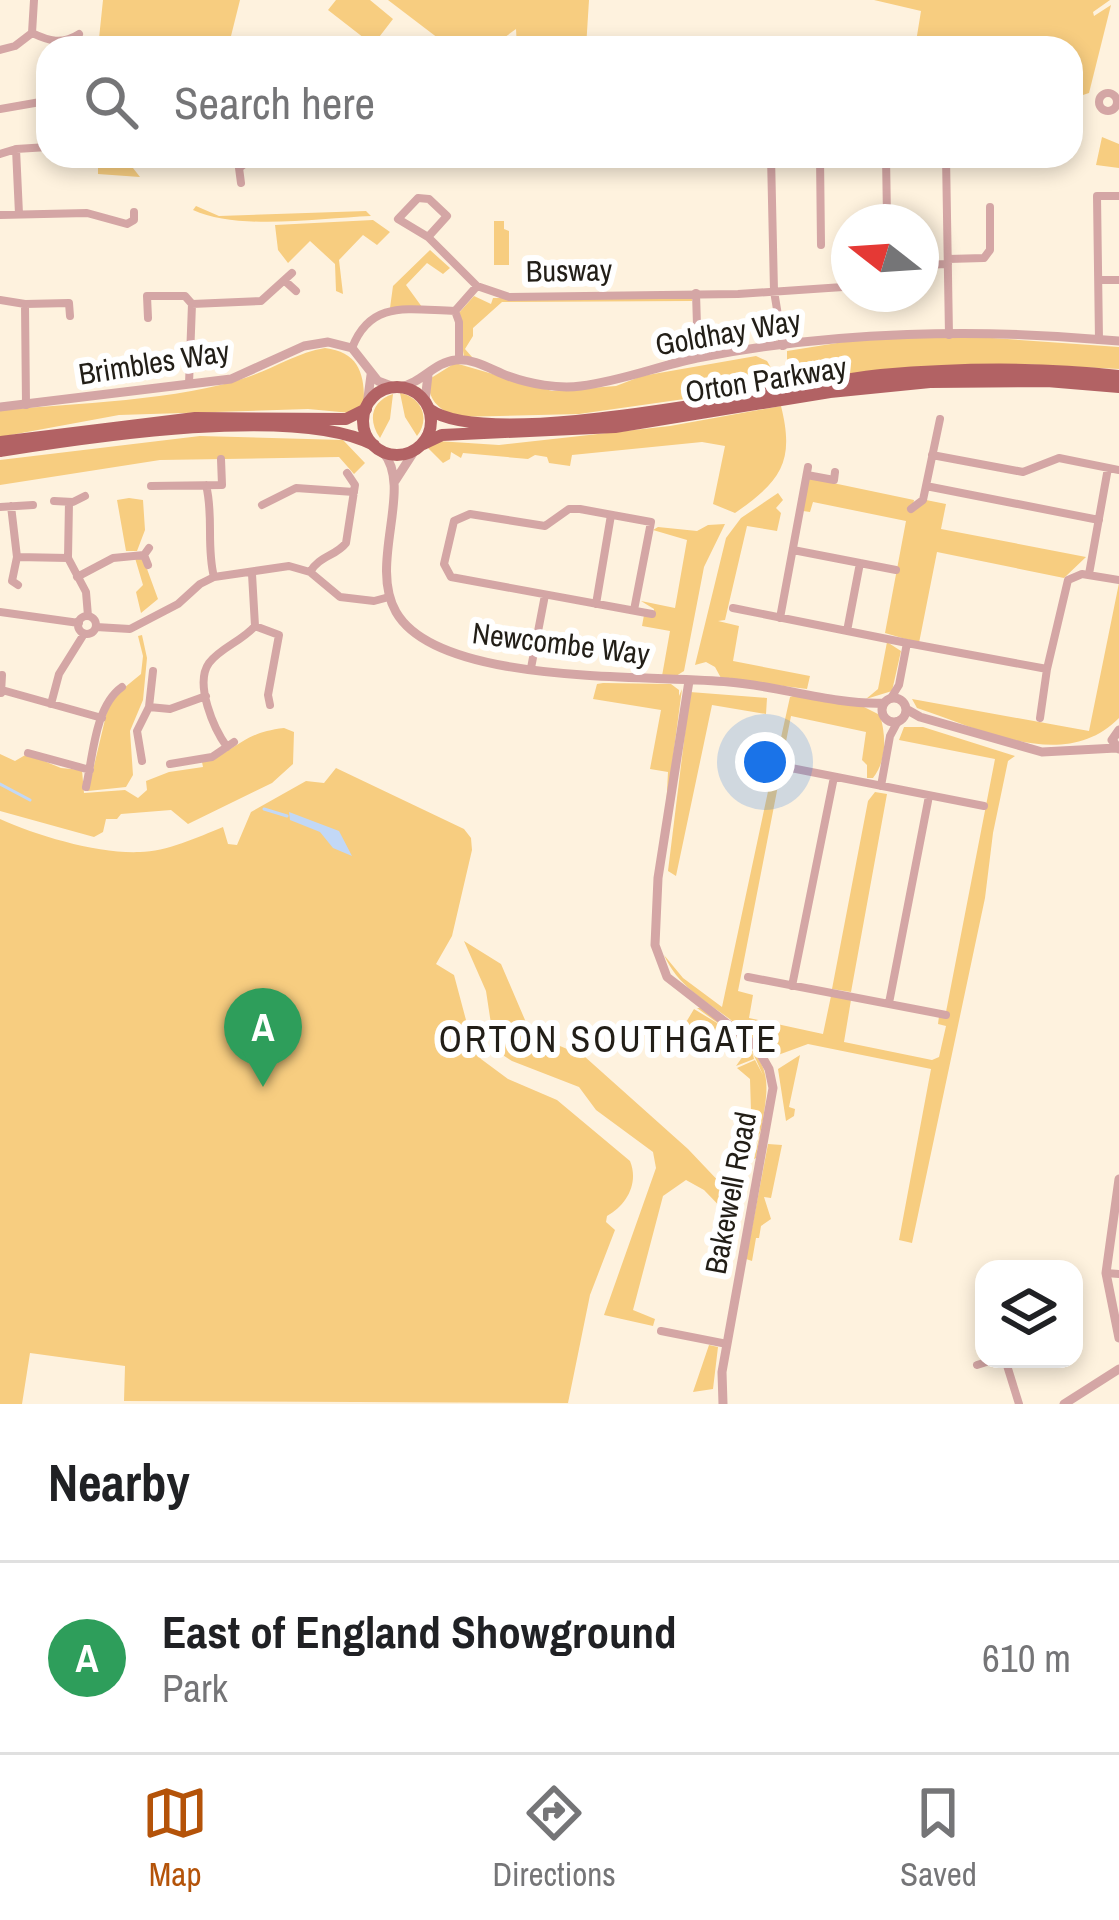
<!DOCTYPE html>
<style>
:root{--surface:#fff;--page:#f2f2f2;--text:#202124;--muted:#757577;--line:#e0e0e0;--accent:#b45309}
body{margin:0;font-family:"Archivo Narrow",sans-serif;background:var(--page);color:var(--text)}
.controls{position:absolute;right:36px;bottom:36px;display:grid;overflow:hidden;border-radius:24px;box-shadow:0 6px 18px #0003}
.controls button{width:108px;height:108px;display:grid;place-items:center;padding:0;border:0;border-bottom:3px solid var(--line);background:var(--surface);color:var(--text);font:60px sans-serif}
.compass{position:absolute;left:831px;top:204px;width:108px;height:108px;border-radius:50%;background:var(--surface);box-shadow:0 6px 18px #0003;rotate:287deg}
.you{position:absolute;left:765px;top:762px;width:42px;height:42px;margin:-30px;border:9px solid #fff;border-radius:50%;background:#1a73e8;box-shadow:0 0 0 18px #1a73e833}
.badge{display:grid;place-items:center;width:78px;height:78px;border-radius:50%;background:var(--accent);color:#fff;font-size:39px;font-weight:700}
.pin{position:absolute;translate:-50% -99px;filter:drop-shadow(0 3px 6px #0008)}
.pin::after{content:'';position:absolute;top:63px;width:42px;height:36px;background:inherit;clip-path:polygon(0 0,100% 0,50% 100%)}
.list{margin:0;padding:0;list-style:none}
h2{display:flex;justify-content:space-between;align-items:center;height:156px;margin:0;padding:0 48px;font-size:51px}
h2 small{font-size:39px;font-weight:400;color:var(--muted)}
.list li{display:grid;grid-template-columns:78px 1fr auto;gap:36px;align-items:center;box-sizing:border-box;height:192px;padding:0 48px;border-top:3px solid var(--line)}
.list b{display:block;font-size:45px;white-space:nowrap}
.list p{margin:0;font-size:39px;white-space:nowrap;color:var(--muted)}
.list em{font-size:39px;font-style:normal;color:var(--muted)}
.icon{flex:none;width:66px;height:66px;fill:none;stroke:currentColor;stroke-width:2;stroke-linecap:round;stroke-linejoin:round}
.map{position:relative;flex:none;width:1119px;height:1404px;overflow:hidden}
.search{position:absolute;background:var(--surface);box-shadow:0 6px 18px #0003;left:36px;right:36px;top:36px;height:132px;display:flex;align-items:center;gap:30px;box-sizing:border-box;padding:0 42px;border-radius:36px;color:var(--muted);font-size:45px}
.sheet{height:348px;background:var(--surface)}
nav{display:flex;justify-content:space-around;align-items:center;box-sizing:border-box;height:168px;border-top:3px solid var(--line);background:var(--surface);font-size:33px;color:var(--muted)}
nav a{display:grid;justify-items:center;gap:6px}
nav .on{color:var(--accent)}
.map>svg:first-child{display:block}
.green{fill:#f7cd80}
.water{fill:#c2d8f6}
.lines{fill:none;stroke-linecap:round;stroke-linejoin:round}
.stream{stroke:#c2d8f6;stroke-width:3}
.minor{stroke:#d4a6a5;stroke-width:8}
.tertiary{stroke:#d4a6a5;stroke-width:9}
.primary{stroke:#b26264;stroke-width:12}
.labels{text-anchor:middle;stroke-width:12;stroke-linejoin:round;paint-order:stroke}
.street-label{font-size:30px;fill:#221e17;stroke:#fff}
.quarter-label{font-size:36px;letter-spacing:3px;fill:#221e17;stroke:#fff}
</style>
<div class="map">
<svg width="1119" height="1404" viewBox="0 0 1119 1404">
<rect width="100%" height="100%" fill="#fef2de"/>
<!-- green -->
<path class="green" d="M103,0H240L228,48H98Z
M336,0H370L393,19L373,45L328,10Z
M388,0H589L586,48H517L516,29L490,48H451Z
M874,0H1110L1093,12L1094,16L1111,5L1089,93L1083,95L1077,73L1071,76L1079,85L1073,95L1071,94V48H915L921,11Z
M1102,137L1119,144V168L1096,165Z
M119,156L126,159L140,177L98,174V167L90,157Z
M196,206L219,216L366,211L371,216C321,218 238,231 193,210Z
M373,220L390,232L377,245L363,235L339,260L343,294L336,291L335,264L310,241L288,263L278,250L275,225Z
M494,221H504V229L509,231V265H494Z
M430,250L450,268L443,274L427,263L406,285L422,307L390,308L393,286Z
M474,296L491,304L493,298H692V301L502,302L473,328V336L465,349L472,357L464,358L458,314Z
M949,335L1119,347V369L1021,364L795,377L787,365V351L856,340Z
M325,348C359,352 365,374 364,405L351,413L308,409L119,415L0,437V410C71,404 182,400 248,377C275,368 296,353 325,348Z
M756,356L767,361L774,373L773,382L762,388L579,414L455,417C437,407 429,401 428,380L455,363L552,391L616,386L642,376Z
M400,393C421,397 431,418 417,436L405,417Z
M393,394L390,419L380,438C367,419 372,401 393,394Z
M781,406C795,462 781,481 735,513L713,504L725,446L702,442L572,455L570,466L549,463L547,457L535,455L528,459L463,453L461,458L451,452L450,459L443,463L428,448L437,441L499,445L670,426Z
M200,436L343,440L365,463L354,474L339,457L160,460L0,485V460Z
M809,478L914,500L912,511L926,500L946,504L941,529L1086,557L1064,578L937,552L919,643L885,633L906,521L813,502L810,512L803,511Z
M778,493L783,500L776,508L781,513L777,531L747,526L725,620L718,621L739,626L733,661L810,676L807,689L721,678L715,667L706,662L695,665L726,538L741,518Z
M129,498L143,500L145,530L137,551H126L117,500Z
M725,524L704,567L684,671L676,676H662L670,631L642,626L644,615H653L654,609L641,601L675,608L687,540L653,530L658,527L697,531L708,525Z
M135,558H143L158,599L141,613L136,592L143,585Z
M1119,583V718C1064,774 979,728 917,708L912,699L1089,731Z
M142,635L147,658L143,700L130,731L133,775L126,787L88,791L108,707L113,697L141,674L143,656L138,636Z
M887,642L901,651L892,691L866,699L878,689Z
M603,683L671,684L679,690V696L682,689L666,810L668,772L650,769L661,710L593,699L597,684Z
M690,692L767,698L766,714L712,705L676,876L668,871Z
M799,694L860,705L880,715C886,736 887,760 873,778H867V765L862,760L866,732L791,716L784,752L778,751L790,697Z
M904,727H923L1015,756L1008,761L993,833L985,898L912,1243L899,1240L931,1069L808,1044L778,1055L767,1051L769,1056L765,1055C739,1013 684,1001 664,955L683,978L722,1007L776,754L784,755L738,991L753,995L749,1018L823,1034L831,996L851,1000L844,1042L932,1060L939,1057L946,1026L938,1024L939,1016L945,1017L995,759L899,740Z
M284,728L294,732L293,764L272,783L188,824L171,810L121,814L117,819H106L103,832L94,837L0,811V754L15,761L27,754L61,768L82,770L84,793L125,790L138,798L147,790L146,781L169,772L203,767L202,762C239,751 240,733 284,728Z
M336,768L464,829L471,838L472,850L452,936L436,964L454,975L474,1050L481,1059L508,1079L557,1100L630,1161C639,1183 627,1205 607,1216L606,1222L615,1230L590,1295L568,1403L124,1401L125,1366L30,1353L22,1404H0V819C37,836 99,854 140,852C166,852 198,837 223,827L228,844L237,845L251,812L306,781L324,783Z
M875,792L887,794L851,992L832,989L868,801Z
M464,941L501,964L531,1034L584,1056L688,1149L743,1207L740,1218L732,1219L704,1190L686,1180L663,1196L633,1310L655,1319L653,1326L604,1315L656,1168L653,1152L596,1110L579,1087L512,1061L495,1050L486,991Z
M697,1008H701C778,1066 773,1064 756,1158L754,1159L762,1126L757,1142L738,1127L751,1111L750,1079L737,1068L755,1060L763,1075L752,1051L754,1059L736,1066L743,1056L705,1024L696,1033L685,1024L694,1009L722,1026Z
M800,1055L789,1107L795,1109L794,1116L786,1121L778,1069Z
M768,1144L782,1145L771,1198L764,1197L771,1219L761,1226L759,1238H756L752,1261L746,1259Z
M709,1345L718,1347L713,1389L693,1392Z"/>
<!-- water -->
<path class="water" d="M289,812L339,831L352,856L333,848L320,832L290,820Z"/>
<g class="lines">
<!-- stream -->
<path class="stream" d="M0,784L30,800
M264,809L287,816"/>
<!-- minor -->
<path class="minor" d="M32,33C49,41 62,45 79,34
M0,50L15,46L32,33L34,0
M1099 102a9 9 0 1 1 18 0a9 9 0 1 1-18 0Z
M0,109L46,101
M16,149L19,214
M0,154L16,149L48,147
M771,156L774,291L783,346
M820,156L821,245
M886,156L887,217
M946,156L949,335
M1012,156L1013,164L1035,163V156
M241,183L239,168L243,165
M0,215L87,213L127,224L134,220V212
M428,237L447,216L429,199L418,198L398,219L428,237L477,286L509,297L738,294L843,287
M948,259L984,258L990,250V207
M921,265L948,264
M1099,280H1119
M285,281L296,291
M696,293L698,358
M0,300L25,304
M192,304L261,301L292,273
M455,311L459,322V359
M148,318L147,296H185L192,304L189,384
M1099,340L1097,196H1119
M352,348C371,299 409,310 455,311L477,286
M26,405L25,304L69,303L70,316
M932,455L1023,472L1059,458L1119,470
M807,475L834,480L835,472
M206,485C214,516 206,546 214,577
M151,486L222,485L221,459
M926,486L1099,520
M54,501L73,502L85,496
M69,502L68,558L86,592L88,616
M262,505L296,488L354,492
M11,506L17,557L12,581L18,585
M0,507L33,505
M911,509L923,500L940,419
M793,550L896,570
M17,557L68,558
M148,565L144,555L149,548
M310,572C319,556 336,556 346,543L355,485L347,473
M1089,574L1108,468
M77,577L113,558L144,555
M596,604L611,515
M733,608L907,643
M634,610L651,522L580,509H569L545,526L470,514L454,521L444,564L451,577L652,614
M0,612L79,623
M78 625a9 9 0 1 1 18 0a9 9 0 1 1-18 0Z
M780,618L808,467
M255,626L279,635L268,695L270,705
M96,627L130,629L178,604L200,584L214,577L289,566L310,572L340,597L374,601L389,597
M847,631L860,563
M531,668L545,595
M153,671L149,707L170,709L206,696
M2,690L102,718
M1,693L2,675
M891,698L899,685L907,643L1047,669L1068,580L1082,574L1119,580
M51,704L59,674L84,634
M1040,718L1047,669
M227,747C214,729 194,684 209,663C220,648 242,641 255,626L252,574
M28,753L90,770
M142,761L137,731L149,707
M170,764L212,757L234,742
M791,768L984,806
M881,786L890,736L898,721
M86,787C93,756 95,706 122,687
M748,977L946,1015
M792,986L834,777
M889,1003L929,796
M1106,1273L1119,1274
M661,1331L727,1344
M1005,1359L1019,1404
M977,1365L996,1359"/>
<!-- tertiary -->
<path class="tertiary" d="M400,387C422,383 434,362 456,360C474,358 492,370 508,376C530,384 558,389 581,386C621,381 658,366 697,358C833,331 981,328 1119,341
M425,401L428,375
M367,405L371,375
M0,407L231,379L304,346L328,342L352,348L378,381L394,387
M383,452C414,488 368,563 396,612C439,687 651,674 729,682C780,686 833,705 884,703
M395,481L415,450
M689,681L658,878L655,945L667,977L756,1046L769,1069L773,1088L722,1372L723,1404
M882 710a12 12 0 1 1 24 0a12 12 0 1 1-24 0Z
M906,709L920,717L1042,752L1116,748
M1119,730L1112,740L1119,749
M1119,1179L1106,1273L1119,1338
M1064,1404L1119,1369"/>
<!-- primary -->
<path class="primary" d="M363 421a34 34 0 1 1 68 0a34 34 0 1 1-68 0Z
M429,409C493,455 792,384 881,375C960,368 1040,367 1119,376
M0,442L195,418L346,419L366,409
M423,444L442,435L615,427L830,392L930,382L1047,381L1119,387
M0,451C89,437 297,404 374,445"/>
</g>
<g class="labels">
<!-- street labels -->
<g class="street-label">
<text transform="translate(569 271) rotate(-1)" y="10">Busway</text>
<text transform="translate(728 333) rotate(-10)" y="10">Goldhay Way</text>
<text transform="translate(154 363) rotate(-9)" y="10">Brimbles Way</text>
<text transform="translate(766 380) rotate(-9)" y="10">Orton Parkway</text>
<text transform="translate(561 644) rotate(7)" y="10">Newcombe Way</text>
<text transform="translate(731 1193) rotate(-79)" y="10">Bakewell Road</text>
</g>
<!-- quarter labels -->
<g class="quarter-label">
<text x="609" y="1052">ORTON SOUTHGATE</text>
</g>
</g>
</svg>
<div class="controls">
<button><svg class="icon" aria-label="layers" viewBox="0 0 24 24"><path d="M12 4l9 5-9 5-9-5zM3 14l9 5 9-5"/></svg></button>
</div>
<svg class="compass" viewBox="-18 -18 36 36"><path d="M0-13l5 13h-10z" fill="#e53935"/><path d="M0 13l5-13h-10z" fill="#757577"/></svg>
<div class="you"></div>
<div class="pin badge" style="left:263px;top:1087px;background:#2e9e5b">A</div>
<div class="search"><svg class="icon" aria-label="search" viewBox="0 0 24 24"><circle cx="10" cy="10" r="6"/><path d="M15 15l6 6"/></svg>Search here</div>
</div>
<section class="sheet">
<h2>Nearby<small></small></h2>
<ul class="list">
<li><span class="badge" style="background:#2e9e5b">A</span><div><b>East of England Showground</b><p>Park</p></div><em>610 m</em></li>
</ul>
</section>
<nav>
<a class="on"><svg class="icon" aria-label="map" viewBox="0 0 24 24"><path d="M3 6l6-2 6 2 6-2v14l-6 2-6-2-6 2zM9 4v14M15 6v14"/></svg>Map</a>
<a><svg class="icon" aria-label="directions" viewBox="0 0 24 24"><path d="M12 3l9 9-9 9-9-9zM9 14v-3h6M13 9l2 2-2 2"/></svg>Directions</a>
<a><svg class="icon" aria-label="saved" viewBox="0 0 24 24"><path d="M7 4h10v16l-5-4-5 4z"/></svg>Saved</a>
</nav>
